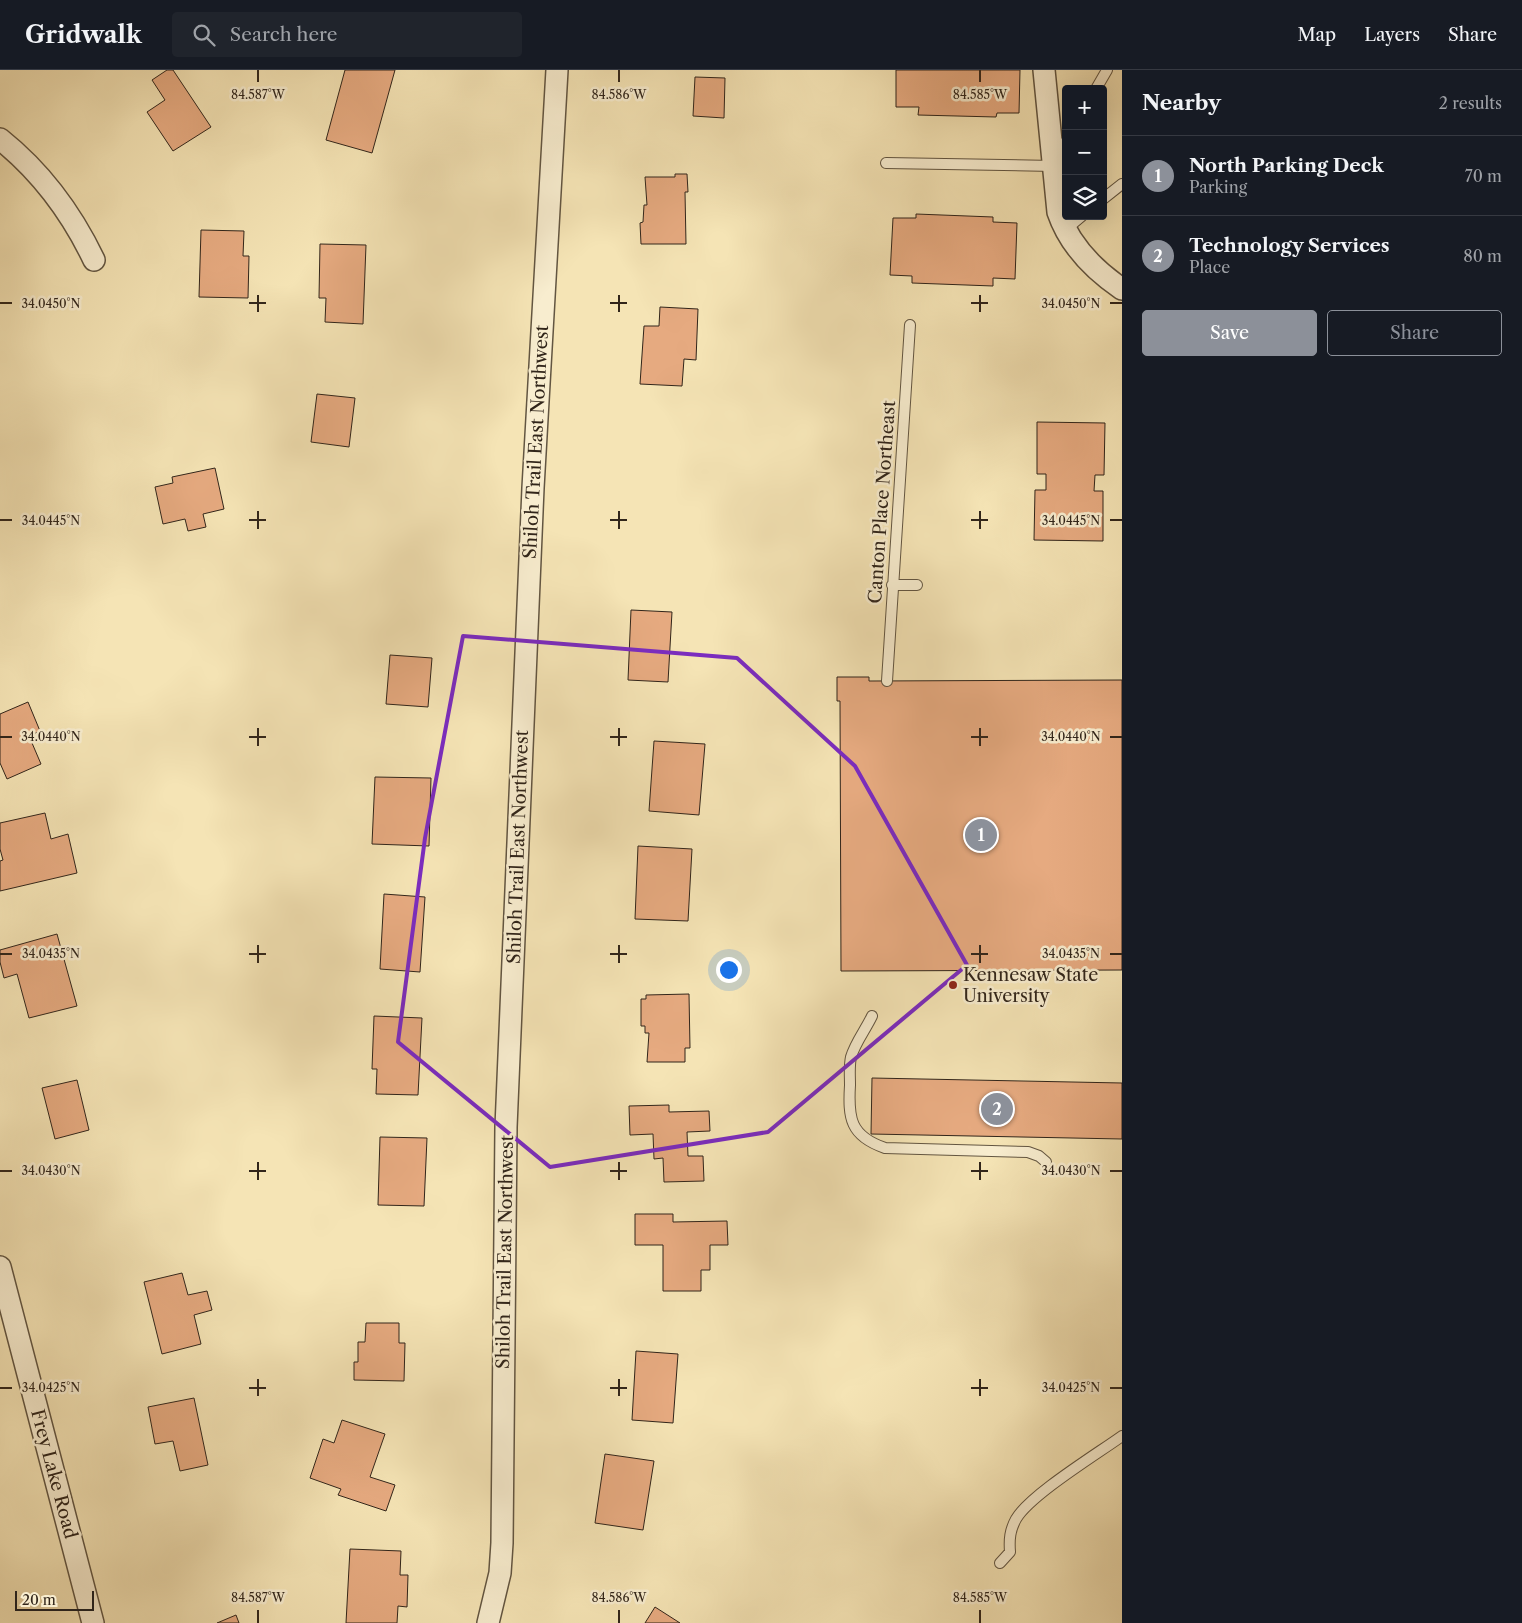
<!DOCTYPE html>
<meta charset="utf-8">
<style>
:root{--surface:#171b24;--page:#20242c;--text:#f1f3f6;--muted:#9ea1a6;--line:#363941;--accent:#8c9099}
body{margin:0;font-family:"Libre Caslon Text",serif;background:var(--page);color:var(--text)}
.controls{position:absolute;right:15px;top:15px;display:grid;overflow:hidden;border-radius:5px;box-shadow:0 5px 20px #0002}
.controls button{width:45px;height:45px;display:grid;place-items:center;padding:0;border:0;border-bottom:1px solid var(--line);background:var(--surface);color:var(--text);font:25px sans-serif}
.scale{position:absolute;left:15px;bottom:12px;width:79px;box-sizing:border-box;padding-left:5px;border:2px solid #31251a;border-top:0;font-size:14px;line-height:18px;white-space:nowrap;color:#31251a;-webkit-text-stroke:4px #f8edcf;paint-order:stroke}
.you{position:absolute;left:728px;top:899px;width:18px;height:18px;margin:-12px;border:4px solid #fff;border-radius:50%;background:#1a73e8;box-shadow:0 0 0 8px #1a73e833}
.badge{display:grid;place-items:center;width:32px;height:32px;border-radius:50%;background:var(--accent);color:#fff;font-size:16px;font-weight:700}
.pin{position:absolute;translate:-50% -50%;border:2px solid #fff;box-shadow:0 1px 5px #0006}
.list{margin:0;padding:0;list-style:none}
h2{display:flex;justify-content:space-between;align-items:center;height:65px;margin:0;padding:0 20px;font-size:21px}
h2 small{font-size:16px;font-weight:400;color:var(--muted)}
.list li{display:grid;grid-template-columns:32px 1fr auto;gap:15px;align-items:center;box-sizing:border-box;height:80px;padding:0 20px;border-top:1px solid var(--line)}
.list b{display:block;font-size:19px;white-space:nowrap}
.list p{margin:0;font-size:16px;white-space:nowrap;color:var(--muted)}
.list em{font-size:16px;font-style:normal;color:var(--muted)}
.actions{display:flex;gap:10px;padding:15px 20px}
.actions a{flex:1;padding:11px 0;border:1px solid var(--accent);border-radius:5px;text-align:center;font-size:18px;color:var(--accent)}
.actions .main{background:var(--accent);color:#fff}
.icon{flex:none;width:28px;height:28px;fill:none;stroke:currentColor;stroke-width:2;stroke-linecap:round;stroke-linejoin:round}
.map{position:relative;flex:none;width:1122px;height:1553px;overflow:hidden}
header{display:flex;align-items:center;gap:30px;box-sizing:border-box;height:70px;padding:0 25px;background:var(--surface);border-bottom:1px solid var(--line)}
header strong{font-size:24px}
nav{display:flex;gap:28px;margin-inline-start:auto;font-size:18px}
.search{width:350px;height:45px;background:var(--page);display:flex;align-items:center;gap:12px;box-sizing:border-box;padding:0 18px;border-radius:5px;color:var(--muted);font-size:19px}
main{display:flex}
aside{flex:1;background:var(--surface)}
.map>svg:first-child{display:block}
.building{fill:#e6aa80;stroke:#31251a}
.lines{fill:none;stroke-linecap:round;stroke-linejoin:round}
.lane-casing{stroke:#625541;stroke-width:12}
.street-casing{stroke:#625541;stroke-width:24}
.lane{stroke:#f8edcf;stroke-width:10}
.street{stroke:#f8edcf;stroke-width:21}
.marked{fill:none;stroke:#7b2cbf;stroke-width:4;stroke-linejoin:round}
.ticks{fill:none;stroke:#31251a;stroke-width:2}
.poi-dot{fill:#8f2418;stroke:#f8edcf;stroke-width:2}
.labels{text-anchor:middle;stroke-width:5;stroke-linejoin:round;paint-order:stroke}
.street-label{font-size:18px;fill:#31251a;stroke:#f8edcf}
.poi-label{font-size:18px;fill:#31251a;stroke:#f8edcf;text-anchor:start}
.ticks-label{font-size:12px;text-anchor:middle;fill:#31251a;stroke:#f8edcf;stroke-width:5;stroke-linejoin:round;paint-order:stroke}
</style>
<header>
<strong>Gridwalk</strong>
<div class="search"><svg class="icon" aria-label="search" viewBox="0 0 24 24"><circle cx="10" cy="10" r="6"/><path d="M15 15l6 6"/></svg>Search here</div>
<nav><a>Map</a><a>Layers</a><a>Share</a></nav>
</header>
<main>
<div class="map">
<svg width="1122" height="1553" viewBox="0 0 1122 1553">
<rect width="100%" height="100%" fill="#f5e4b5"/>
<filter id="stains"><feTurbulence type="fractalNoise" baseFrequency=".004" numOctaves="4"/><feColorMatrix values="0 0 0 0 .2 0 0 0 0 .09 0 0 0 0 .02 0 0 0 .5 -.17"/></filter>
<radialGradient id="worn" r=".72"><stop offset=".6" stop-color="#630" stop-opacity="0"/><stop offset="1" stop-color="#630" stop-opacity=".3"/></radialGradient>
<!-- building -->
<path class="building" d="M167,0H173L211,57L173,81L147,42L165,30L152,10Z
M345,0H395L372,83L326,70Z
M896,0H1020L1019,43H997L996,47L918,45L919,37H896Z
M695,7L725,8L724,48L693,46Z
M675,104H687L688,122H685L686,174H641L640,153L643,152L644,135H647L645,107H675Z
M916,144L993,147V152L1017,153L1015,209L993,208V216L912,213V206L890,205L893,148H916Z
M201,160L244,161L243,186H249L248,228L199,227Z
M320,174L366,175L363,254L325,252L326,228H319Z
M660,237L698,239L696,290L684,289L682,316L640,314L644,256H659Z
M317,324L355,328L349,377L311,372Z
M1037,352L1105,353L1104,405H1095L1094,421H1103V471L1034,470L1035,420H1046V404H1037Z
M215,398L224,439L203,444L206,457L188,461L185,449L163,454L155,417L173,413L172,407Z
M631,540L672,542L668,612L628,610Z
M390,585L432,588L428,637L386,634Z
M837,607H869V611L1122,610V900L841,901L840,631H837Z
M28,632L40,661L29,666L41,694L7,709L0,693V644Z
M654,671L705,674L699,745L649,741Z
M375,707L431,708L429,776L372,774Z
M45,743L51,769L68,764L77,803L0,821V791L3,790L0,779V753Z
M638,776L692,779L688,851L635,849Z
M384,824L425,827L420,902L380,899Z
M57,864L77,936L29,948L17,904L4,908L0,892V880Z
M689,924L690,978H685V992H647L649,963H645V956H641V929H646V925Z
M374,946L422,948L418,1025L376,1024L377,999H372Z
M872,1008L1122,1013V1069L871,1064Z
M77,1010L89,1060L55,1069L42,1018Z
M669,1035V1042L709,1041L710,1061L687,1062L688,1086H703L704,1111L664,1112L663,1088L654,1089L653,1064L630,1065L629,1036Z
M380,1067L427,1068L424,1136L378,1135Z
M635,1144H673V1152L727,1151L728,1175H710V1200H701V1221H663V1175H635Z
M182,1203L188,1225L207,1221L212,1240L194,1245L201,1274L162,1284L144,1212Z
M366,1253H399V1273H405L404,1311L354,1310V1292H358V1272H365Z
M636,1281L678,1284L673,1353L632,1350Z
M194,1328L208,1395L180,1401L173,1371L155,1374L148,1337Z
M342,1350L385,1364L370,1407L395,1415L386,1441L338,1425L341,1419L310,1408L323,1369L334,1373Z
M605,1384L654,1391L643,1460L595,1453Z
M350,1479L401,1481L400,1505H408L407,1537L398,1536L397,1553H346Z
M655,1537L680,1553H645Z
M236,1545L239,1553H217Z"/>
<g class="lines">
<!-- lane casing -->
<g class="lane-casing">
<path id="lane" d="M1096,19L1107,0
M1055,88L1066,71
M886,93L1054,96
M1103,129L1122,114
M1064,161L1082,146
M892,515H917
M887,611L910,255
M872,946C866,959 855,973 851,987C849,996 850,1006 850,1015C848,1048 850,1066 885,1078L1028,1082L1039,1086L1046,1092
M1000,1493L1010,1482C1009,1469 1010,1460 1016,1449C1030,1425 1097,1384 1122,1366"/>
</g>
<!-- street casing -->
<g class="street-casing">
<path id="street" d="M1044,0L1058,142C1069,174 1094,200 1122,219
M0,69C40,101 72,144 94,190
M0,1197L93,1553
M488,1553L500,1503L502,1473L506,1057L533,418L557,0"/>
</g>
<!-- lane -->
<use href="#lane" class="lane"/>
<!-- street -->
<use href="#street" class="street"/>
</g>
<!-- marked area -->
<path class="marked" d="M463,566L737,588L855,696L967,895L768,1062L550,1097L398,972L425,768Z"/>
<!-- ticks -->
<path class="ticks" d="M258,0V12M619,0V12M980,0V12M258,225V242M619,225V242M980,225V242M0,233H12M249,233H266M610,233H627M971,233H988M1110,233H1122M258,441V459M619,441V459M980,441V459M0,450H12M249,450H266M610,450H627M971,450H988M1110,450H1122M258,658V676M619,658V676M980,658V676M0,667H12M249,667H266M610,667H627M971,667H988M1110,667H1122M258,875V893M619,875V893M980,875V893M0,884H12M249,884H266M610,884H627M971,884H988M1110,884H1122M258,1092V1110M619,1092V1110M980,1092V1110M0,1101H12M249,1101H266M610,1101H627M971,1101H988M1110,1101H1122M258,1309V1326M619,1309V1326M980,1309V1326M0,1318H12M249,1318H266M610,1318H627M971,1318H988M1110,1318H1122M258,1540V1553M619,1540V1553M980,1540V1553"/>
<!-- markers -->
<circle class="poi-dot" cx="953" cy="915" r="5"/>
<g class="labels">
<!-- street labels -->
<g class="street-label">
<text transform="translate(536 372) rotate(-87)" y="6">Shiloh Trail East Northwest</text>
<text transform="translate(882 432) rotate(-86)" y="6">Canton Place Northeast</text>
<text transform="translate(518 777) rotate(-88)" y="6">Shiloh Trail East Northwest</text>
<text transform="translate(505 1182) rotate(-89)" y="6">Shiloh Trail East Northwest</text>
<text transform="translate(54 1404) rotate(75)" y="6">Frey Lake Road</text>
</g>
<!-- poi labels -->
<g class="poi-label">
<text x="963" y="911">Kennesaw State<tspan x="963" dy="21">University</tspan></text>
</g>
</g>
<g class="ticks-label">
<text x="258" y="29">84.587°W</text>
<text x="619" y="29">84.586°W</text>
<text x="980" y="29">84.585°W</text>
<text x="51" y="238">34.0450°N</text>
<text x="1071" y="238">34.0450°N</text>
<text x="51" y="455">34.0445°N</text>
<text x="1071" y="455">34.0445°N</text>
<text x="51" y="671">34.0440°N</text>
<text x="1071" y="671">34.0440°N</text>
<text x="51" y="888">34.0435°N</text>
<text x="1071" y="888">34.0435°N</text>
<text x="51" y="1105">34.0430°N</text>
<text x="1071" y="1105">34.0430°N</text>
<text x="51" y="1322">34.0425°N</text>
<text x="1071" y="1322">34.0425°N</text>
<text x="258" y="1532">84.587°W</text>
<text x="619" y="1532">84.586°W</text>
<text x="980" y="1532">84.585°W</text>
</g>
<rect width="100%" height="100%" filter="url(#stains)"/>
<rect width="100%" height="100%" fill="url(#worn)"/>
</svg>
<div class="controls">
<button>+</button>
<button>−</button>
<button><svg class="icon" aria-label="layers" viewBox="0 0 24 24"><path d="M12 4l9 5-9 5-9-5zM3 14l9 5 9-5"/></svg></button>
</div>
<div class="scale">20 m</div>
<div class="you"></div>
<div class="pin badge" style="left:981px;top:765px">1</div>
<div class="pin badge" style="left:997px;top:1039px">2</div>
</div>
<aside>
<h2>Nearby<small>2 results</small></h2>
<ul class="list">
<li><span class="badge">1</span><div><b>North Parking Deck</b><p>Parking</p></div><em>70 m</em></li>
<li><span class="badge">2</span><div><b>Technology Services</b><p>Place</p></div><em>80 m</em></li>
</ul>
<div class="actions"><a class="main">Save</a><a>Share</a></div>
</aside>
</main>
